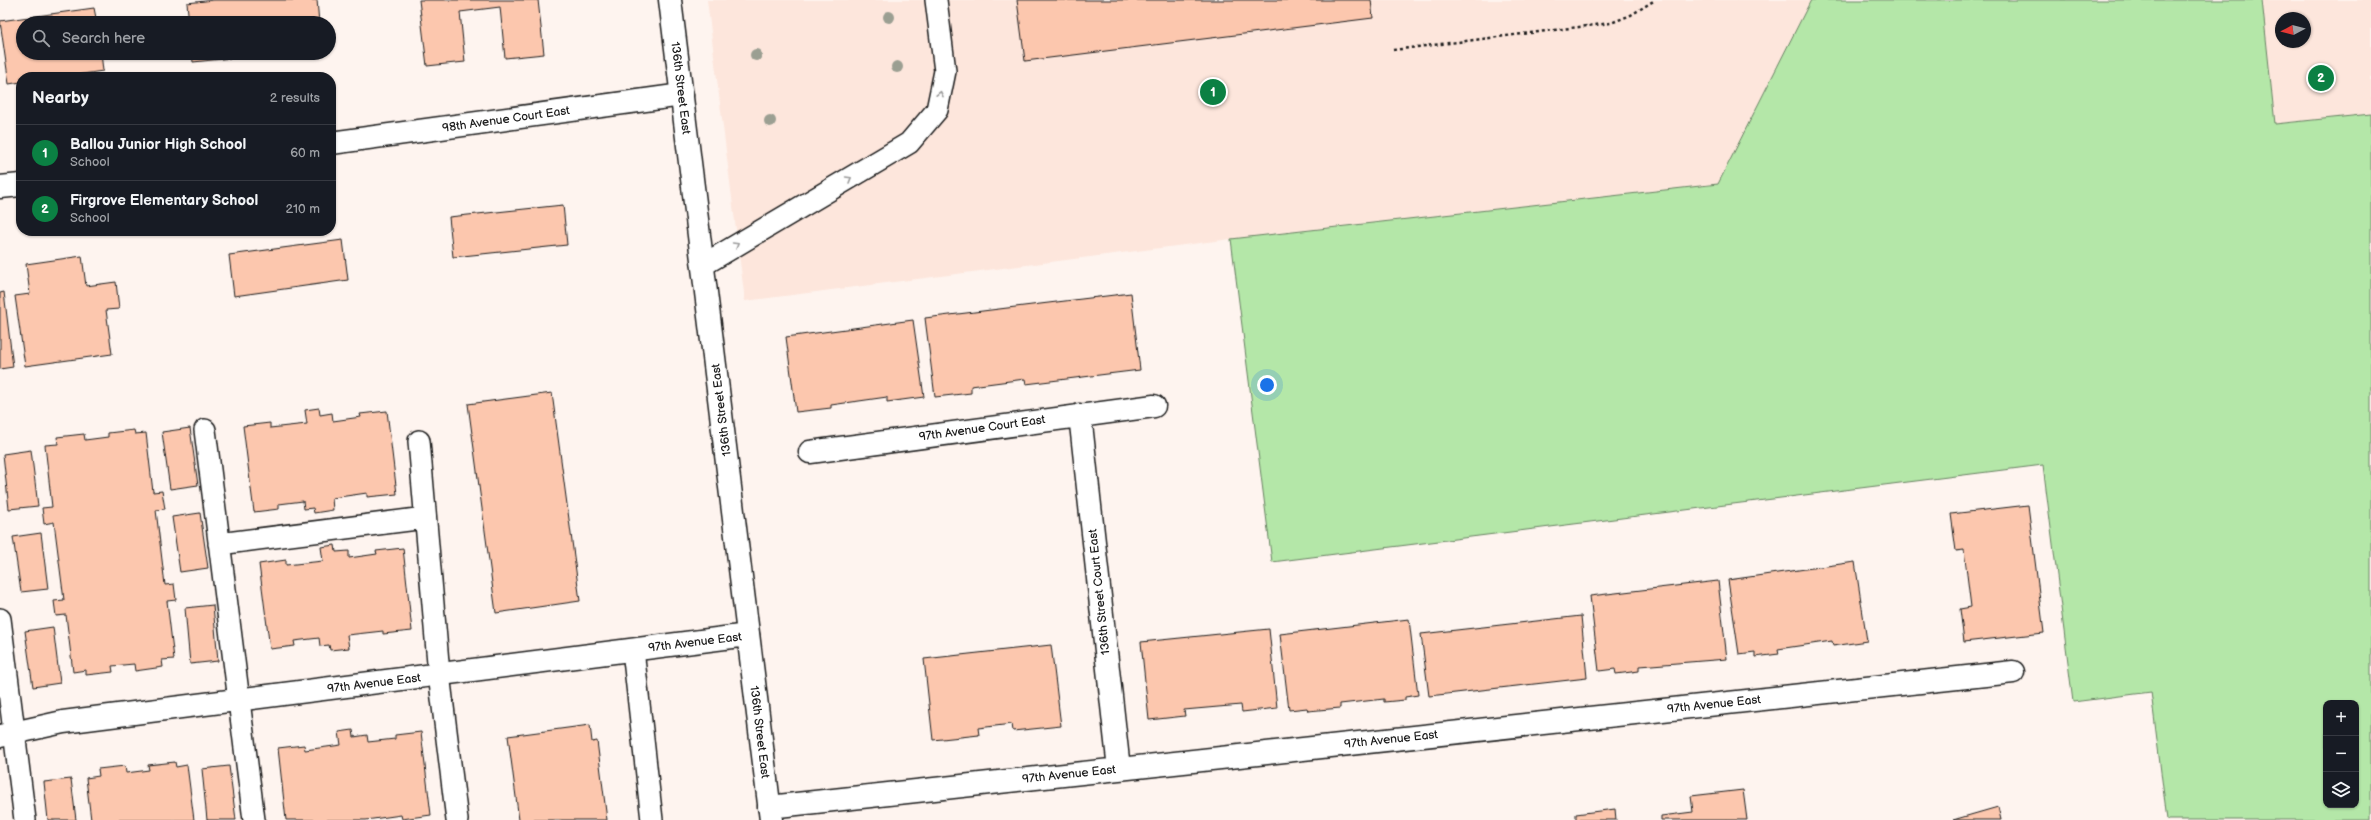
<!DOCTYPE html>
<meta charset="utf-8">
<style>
:root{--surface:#171b24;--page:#242831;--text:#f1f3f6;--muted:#9ea1a6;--line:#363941;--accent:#0b8043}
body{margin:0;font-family:"Balsamiq Sans",sans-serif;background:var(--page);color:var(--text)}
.controls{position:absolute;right:12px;bottom:12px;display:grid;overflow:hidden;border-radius:8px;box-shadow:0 1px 3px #0004}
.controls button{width:36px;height:36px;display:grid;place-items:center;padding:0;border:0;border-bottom:1px solid var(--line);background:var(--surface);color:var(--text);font:20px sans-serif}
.compass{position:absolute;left:2275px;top:12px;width:36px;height:36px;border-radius:50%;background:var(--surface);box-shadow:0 1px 3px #0004;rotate:263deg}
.you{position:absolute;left:1267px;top:385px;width:14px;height:14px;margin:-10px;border:3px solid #fff;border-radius:50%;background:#1a73e8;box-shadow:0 0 0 6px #1a73e833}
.badge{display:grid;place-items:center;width:26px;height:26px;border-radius:50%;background:var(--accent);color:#fff;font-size:13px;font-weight:700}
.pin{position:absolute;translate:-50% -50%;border:2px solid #fff;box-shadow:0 1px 4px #0006}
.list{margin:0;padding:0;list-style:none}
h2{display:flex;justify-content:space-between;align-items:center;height:52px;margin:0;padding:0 16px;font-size:17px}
h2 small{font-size:13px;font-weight:400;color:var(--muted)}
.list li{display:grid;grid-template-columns:26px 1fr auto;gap:12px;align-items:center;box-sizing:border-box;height:56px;padding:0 16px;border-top:1px solid var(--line)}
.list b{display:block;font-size:15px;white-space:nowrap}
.list p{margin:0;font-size:13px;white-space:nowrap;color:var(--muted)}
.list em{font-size:13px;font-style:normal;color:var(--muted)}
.icon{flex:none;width:22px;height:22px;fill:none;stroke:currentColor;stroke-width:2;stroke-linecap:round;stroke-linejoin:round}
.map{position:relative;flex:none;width:2371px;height:820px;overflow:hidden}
.search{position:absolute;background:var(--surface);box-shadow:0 1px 3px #0004;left:16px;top:16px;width:320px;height:44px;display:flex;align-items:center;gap:10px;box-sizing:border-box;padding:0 14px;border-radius:22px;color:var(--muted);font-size:15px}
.panel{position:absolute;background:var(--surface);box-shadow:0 1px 3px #0004;left:16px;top:72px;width:320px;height:164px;border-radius:16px}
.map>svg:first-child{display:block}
.built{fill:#fde6dc;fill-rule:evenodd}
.green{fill:#b4e7a8;stroke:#688262;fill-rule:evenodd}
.building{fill:#fcc7ae;stroke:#1c1c1c}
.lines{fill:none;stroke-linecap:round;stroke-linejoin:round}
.service-casing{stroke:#1c1c1c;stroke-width:24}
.minor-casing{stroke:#1c1c1c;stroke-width:25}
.tertiary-casing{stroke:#1c1c1c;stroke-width:25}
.path{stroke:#1c1c1c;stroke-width:2.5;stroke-dasharray:3 3;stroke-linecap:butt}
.service{stroke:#fff;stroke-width:21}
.minor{stroke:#fff;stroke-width:22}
.tertiary{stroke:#fff;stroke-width:22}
.tree{fill:#9b9f92}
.oneway{stroke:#999}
.labels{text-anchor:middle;stroke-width:3;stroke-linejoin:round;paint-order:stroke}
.street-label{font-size:12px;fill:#1c1c1c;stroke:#fff}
</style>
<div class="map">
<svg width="2371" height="820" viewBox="0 0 2371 820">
<rect width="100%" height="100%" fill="#fef4ef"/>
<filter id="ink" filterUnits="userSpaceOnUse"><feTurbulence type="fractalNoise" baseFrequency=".025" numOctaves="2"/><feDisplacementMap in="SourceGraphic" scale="8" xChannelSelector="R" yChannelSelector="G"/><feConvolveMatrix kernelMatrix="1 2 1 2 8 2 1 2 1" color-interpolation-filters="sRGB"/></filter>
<g filter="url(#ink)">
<!-- built -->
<path class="built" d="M707,0H1811L1718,184L1231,239L745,301Z
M2262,0H2371V114L2275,124ZM2281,18H2305V42H2281Z"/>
<!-- green -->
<path class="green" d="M1811,0H2262L2275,124L2371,114V820H2167L2151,692L2073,702L2043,465L1272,562L1231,239L1718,184ZM2326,703H2356V805H2326Z"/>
<!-- building -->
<path class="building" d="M214,0H317L319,23H189L187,3Z
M419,0H538L544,54L505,58L500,7L460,12L465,62L427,66Z
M1017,0H1371L1373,18L1025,61Z
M94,8L97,23H23V53H101L103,71L62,77H21V82L9,84L0,21Z
M192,53H281L193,62Z
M563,205L567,245L453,257L449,217Z
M343,240L348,280L234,296L229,255Z
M82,256L86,286L116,282L119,309L106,310L112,354L25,366L15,296L30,294L26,264Z
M4,292L13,367L0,369V293Z
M1131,293L1140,370L1026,384L1025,379L971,386V393L935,397L925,318Z
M913,320L924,397L887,402V397L831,405V408L796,412L786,337Z
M552,393L580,601L496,613L468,404Z
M319,408L320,415L332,413L333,421L361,417L360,414L387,411L397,494L367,497V493L332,498L333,510L314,513L313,508L304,509L303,501L279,504V509L254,512L243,426L270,423V428L307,424L305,410Z
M190,428L198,485L170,489L162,432Z
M134,430L135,434L146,433L153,492L162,491L165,509L156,510L165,585L174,584L176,600L167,601L174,659L162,660L163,667L135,671L134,664L112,666L113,672L86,675V670L73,672L66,615L56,616L54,601L64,600L54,522L44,524L42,508L52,507L45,445L58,444L57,437L84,434L85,440L108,437V433Z
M31,450L38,506L9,509L3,454Z
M2028,505L2044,633L1964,642L1960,609L1971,607L1964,550L1956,551L1951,514Z
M200,513L208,568L180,572L172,517Z
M41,533L48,589L21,592L13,537Z
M335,545L336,552L349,551V558L377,554L376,551L403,548L412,631L383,634V631L347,635L349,648L330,650L329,645L320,646L319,638L294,641L295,646L270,649L259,564L286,560V565L323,561L321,547Z
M1855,562L1867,641L1833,646L1832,641L1778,649L1779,654L1755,657V652L1739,654L1728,580Z
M1718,581L1727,659L1639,666V671L1616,674L1615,669L1599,671L1590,596Z
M213,605L218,661L190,664L185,608Z
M1581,616L1587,678L1429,696L1421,634Z
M1409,619L1418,695L1405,697V700L1384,702V699L1340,704V708L1308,711L1307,708L1289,710L1280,634Z
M53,627L60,683L33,687L25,631Z
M1269,629L1277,708L1242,712L1241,705L1184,710L1185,716L1149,720L1141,642Z
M1051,645L1061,726L1013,731L1012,724L978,728L979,735L933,740L924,659Z
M590,725L592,742L597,741L607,820H519L508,736Z
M353,730L354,737L367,735L368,742L395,739V735L421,732L431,815L402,819L401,815L366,820H286L278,748L304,745L305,750L341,745L339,732Z
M175,762L176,767L187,765L194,820H91L86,778L99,776L98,769L125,766L126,773L149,770L148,765Z
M229,766L236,820H207L202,769Z
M71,779L76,820H48L44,782Z
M1743,790L1747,820H1661V816L1693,812L1691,796Z
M1998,807L2001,820H1953Z
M1615,809L1616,820H1576V814Z"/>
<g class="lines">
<!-- service casing -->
<g class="service-casing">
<path id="service" d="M703,265L909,143L937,110L945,71L936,0
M205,430L254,820
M419,441L439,674L457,820
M219,544L425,518
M0,619L25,820
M633,650L652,820"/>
</g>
<!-- minor casing -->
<g class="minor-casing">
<path id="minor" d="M331,143L682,95
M0,187L21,185
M1080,415L1119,769
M810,452L1154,406
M0,736L63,722L748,635
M769,807L2013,672"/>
</g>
<!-- tertiary casing -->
<g class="tertiary-casing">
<path id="tertiary" d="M670,0L771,820"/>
</g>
<!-- path -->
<path class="path" d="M1393,50L1611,23L1631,15L1655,0"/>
<!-- service -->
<use href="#service" class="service"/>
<!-- minor -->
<use href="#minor" class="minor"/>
<!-- tertiary -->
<use href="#tertiary" class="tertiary"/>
</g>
<!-- trees -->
<g class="tree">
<circle cx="889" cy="17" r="6"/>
<circle cx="756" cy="55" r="6"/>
<circle cx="897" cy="67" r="6"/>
<circle cx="770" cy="121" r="6"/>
</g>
<!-- one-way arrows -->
<defs><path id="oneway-chevron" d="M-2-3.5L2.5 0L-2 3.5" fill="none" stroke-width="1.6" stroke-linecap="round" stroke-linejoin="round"/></defs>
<g class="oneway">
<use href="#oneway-chevron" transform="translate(940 94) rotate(-78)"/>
<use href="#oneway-chevron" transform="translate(849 179) rotate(-30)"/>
<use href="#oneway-chevron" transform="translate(736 245) rotate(-30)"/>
</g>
</g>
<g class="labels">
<!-- street labels -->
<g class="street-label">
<text transform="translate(681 88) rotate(83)" y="4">136th Street East</text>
<text transform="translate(506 119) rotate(-8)" y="4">98th Avenue Court East</text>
<text transform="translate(721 410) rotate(-97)" y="4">136th Street East</text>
<text transform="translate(982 428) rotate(-8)" y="4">97th Avenue Court East</text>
<text transform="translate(1099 592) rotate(-96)" y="4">136th Street Court East</text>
<text transform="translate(695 642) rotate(-7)" y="4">97th Avenue East</text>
<text transform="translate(374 683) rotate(-7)" y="4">97th Avenue East</text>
<text transform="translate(1714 704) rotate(-6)" y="4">97th Avenue East</text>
<text transform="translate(760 732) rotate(83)" y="4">136th Street East</text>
<text transform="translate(1391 739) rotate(-6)" y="4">97th Avenue East</text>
<text transform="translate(1069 774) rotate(-6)" y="4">97th Avenue East</text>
</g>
</g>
</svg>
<div class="controls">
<button>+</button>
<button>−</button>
<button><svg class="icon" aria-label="layers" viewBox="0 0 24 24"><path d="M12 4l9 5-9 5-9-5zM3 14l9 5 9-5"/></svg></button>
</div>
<svg class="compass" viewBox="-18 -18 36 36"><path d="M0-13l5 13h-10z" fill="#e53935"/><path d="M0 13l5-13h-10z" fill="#9ea1a6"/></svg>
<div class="you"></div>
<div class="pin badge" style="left:1213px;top:92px">1</div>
<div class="pin badge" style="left:2321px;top:78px">2</div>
<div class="search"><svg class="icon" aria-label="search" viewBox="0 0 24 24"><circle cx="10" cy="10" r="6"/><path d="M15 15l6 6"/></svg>Search here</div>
<section class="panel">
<h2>Nearby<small>2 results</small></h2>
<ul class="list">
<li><span class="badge">1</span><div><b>Ballou Junior High School</b><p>School</p></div><em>60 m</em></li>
<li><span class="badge">2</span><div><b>Firgrove Elementary School</b><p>School</p></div><em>210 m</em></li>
</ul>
</section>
</div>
